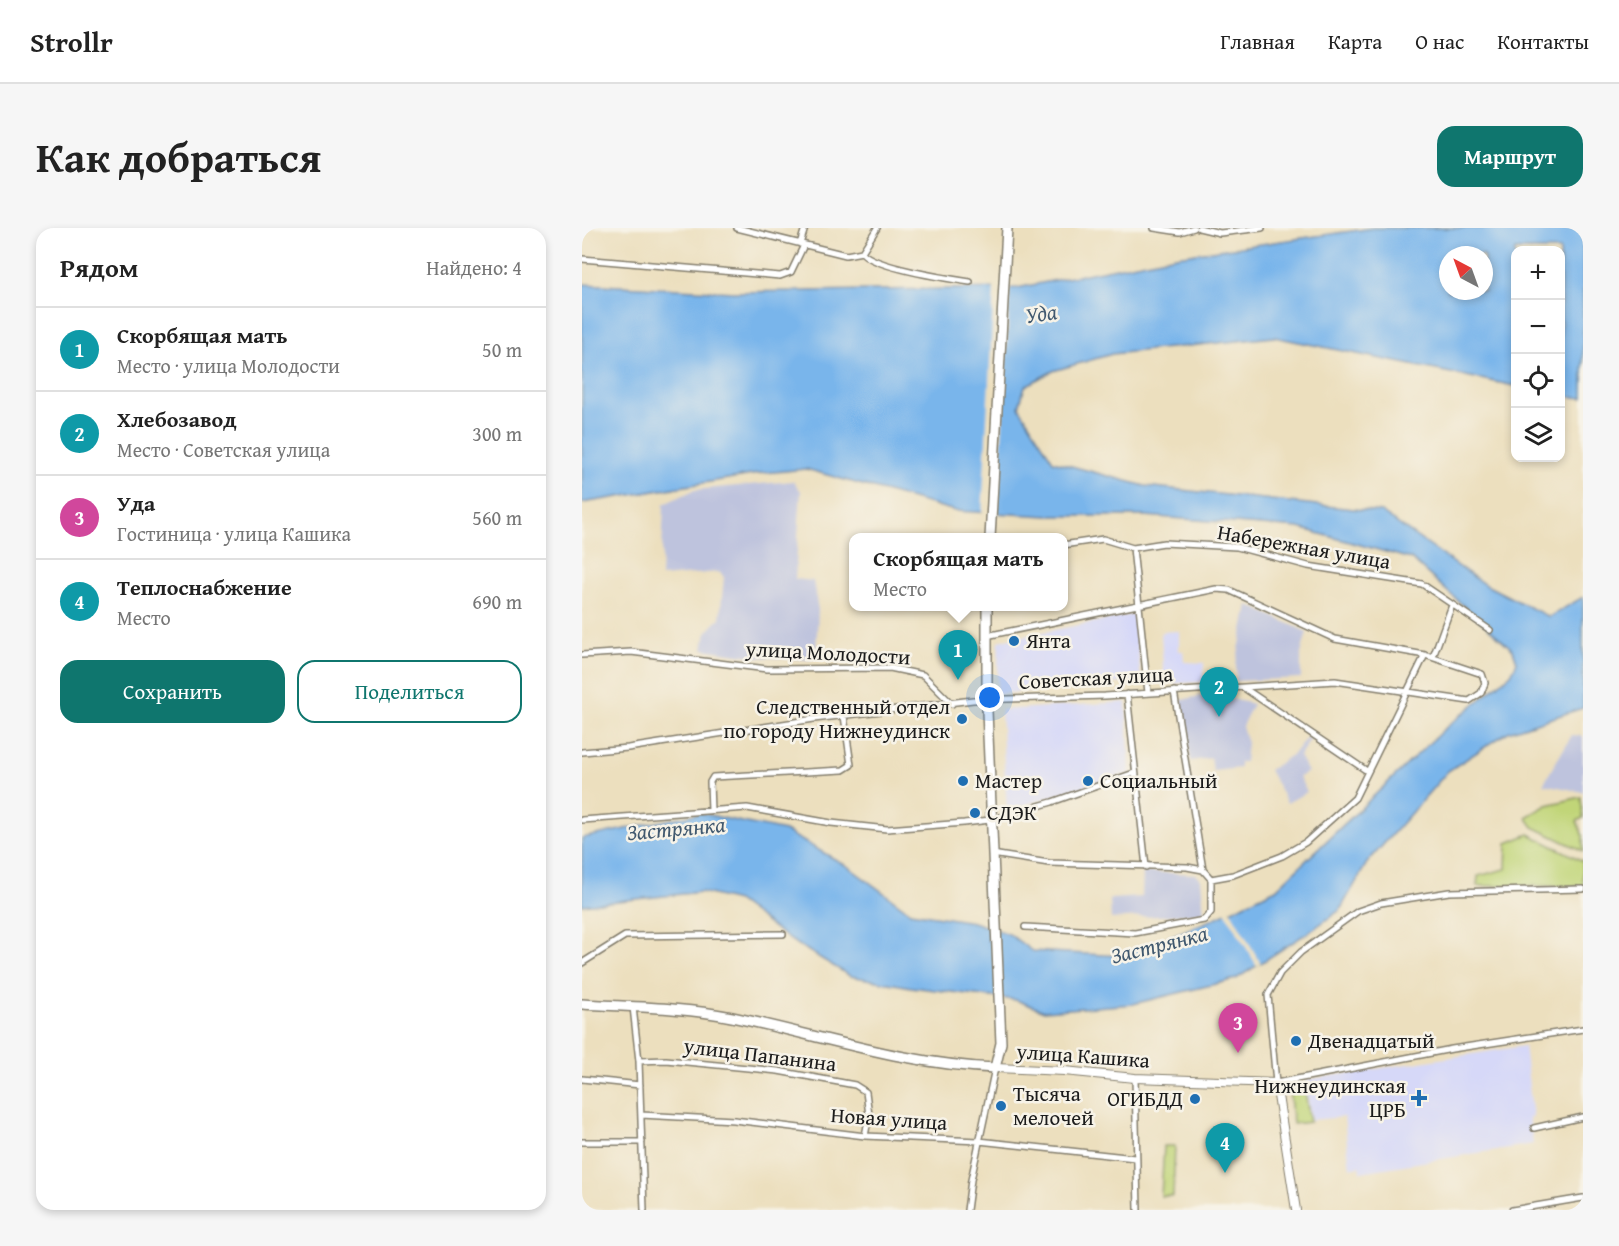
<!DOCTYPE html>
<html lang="ru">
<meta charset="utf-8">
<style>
:root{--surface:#fff;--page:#f6f6f6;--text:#222;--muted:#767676;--line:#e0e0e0;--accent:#0f766e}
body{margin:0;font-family:"Gentium Book Plus",serif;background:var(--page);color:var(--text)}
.controls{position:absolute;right:18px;top:18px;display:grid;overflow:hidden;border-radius:12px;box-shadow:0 3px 9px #0003}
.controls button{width:54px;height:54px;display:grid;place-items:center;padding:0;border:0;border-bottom:2px solid var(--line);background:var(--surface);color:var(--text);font:30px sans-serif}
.compass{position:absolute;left:857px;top:18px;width:54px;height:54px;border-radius:50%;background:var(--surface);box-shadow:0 3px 9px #0003;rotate:319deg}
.you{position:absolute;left:408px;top:470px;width:21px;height:21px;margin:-15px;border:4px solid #fff;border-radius:50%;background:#1a73e8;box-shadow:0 0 0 9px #1a73e833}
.badge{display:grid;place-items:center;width:39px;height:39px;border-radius:50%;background:var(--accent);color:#fff;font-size:20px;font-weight:700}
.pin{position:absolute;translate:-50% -50px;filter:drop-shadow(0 2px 3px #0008)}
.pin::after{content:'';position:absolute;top:32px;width:21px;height:18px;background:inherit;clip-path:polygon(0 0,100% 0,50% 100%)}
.popup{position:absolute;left:267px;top:305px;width:219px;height:78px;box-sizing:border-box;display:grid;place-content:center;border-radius:12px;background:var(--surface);filter:drop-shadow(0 2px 4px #0005);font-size:20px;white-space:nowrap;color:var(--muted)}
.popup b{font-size:22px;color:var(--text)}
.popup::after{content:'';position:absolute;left:50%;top:100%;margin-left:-12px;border:12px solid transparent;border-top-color:var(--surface)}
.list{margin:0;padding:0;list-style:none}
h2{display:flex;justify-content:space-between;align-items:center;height:78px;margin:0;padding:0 24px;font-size:26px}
h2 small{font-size:20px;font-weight:400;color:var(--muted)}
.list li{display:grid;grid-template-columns:39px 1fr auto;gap:18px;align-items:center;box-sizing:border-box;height:84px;padding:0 24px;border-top:2px solid var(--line)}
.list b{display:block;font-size:22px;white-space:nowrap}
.list p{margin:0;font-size:20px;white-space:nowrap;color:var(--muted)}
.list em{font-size:20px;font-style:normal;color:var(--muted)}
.actions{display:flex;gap:12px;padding:18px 24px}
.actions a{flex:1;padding:14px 0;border:2px solid var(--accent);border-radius:18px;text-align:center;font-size:21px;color:var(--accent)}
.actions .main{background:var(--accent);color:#fff}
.icon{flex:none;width:33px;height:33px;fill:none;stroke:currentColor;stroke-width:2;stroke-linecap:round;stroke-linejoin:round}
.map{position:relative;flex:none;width:1001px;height:982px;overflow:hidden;border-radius:18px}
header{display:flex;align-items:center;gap:36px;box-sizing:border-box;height:84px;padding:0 30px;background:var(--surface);border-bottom:2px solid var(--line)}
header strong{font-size:28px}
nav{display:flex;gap:33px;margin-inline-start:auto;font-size:21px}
.intro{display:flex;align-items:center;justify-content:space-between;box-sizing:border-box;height:144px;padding:0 36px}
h1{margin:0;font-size:42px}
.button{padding:15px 27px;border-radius:18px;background:var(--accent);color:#fff;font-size:21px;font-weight:700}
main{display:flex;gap:36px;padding:0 36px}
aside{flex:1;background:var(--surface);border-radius:18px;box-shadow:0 3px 9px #0003}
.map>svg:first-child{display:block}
.built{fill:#d6d8f8}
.industrial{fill:#bec3dd}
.green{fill:#c1d578;stroke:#6e784a;stroke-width:1.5}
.water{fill:#79b5eb;stroke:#4a6884;stroke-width:1.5;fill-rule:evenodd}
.pier{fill:#ecdfbe}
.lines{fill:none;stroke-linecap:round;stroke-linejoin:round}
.street-casing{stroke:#847e6d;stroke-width:8}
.secondary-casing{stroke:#847e6d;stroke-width:10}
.highway-casing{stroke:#847e6d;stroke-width:12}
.street{stroke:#fff;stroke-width:5}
.secondary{stroke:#fff;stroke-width:8}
.highway{stroke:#fff;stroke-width:9}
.poi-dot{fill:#1f6fb2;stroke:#f7f3e8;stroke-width:2}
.labels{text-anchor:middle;stroke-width:5;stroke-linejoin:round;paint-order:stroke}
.street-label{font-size:21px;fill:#1c1c1c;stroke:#f7f3e8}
.poi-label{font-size:21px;fill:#1c1c1c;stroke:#f7f3e8;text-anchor:start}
.water-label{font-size:22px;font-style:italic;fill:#41596f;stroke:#f7f3e8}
</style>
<header>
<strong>Strollr</strong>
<nav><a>Главная</a><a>Карта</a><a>О нас</a><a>Контакты</a></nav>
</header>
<div class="intro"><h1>Как добраться</h1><a class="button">Маршрут</a></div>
<main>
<aside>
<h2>Рядом<small>Найдено: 4</small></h2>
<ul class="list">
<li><span class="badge" style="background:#0f9aa8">1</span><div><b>Скорбящая мать</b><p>Место · улица Молодости</p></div><em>50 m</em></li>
<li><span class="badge" style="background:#0f9aa8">2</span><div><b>Хлебозавод</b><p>Место · Советская улица</p></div><em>300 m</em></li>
<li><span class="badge" style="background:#d1479c">3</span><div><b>Уда</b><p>Гостиница · улица Кашика</p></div><em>560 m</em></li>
<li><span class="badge" style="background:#0f9aa8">4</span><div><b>Теплоснабжение</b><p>Место</p></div><em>690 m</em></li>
</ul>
<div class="actions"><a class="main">Сохранить</a><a>Поделиться</a></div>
</aside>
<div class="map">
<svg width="1001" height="982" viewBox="0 0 1001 982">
<rect width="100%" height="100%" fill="#f7f3e8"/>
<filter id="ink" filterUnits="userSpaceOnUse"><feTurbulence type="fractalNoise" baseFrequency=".0167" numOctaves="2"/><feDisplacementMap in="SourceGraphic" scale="12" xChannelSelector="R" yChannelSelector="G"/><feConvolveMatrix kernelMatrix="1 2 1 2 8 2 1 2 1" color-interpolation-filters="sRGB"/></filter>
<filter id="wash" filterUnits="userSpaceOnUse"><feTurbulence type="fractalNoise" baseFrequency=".008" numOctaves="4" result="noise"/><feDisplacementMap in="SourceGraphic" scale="24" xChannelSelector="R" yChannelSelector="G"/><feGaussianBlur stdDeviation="1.35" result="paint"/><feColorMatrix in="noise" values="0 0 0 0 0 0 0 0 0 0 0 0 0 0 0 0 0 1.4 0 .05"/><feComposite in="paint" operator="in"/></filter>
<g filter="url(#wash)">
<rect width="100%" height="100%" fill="#ecdfbe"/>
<!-- built -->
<path class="built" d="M553,386L559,453L415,466L417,413Z
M597,403V423H601L602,434L622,435L621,454L582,456L579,404Z
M544,474L548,545L425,582L419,482Z
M942,818L951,889L947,890L951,916L779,944L778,938L768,940L762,889L729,892L723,852Z"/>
<!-- industrial -->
<path class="industrial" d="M211,253L219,263L213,351L231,353L236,382L234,427L230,432L176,429L121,421L124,405L138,390L142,349L137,344L79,349L82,276L112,262Z
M666,377L725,404L719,426V450L654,453V436Z
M629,466L671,476L660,498L665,515L663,534H658V540L631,543L629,530L609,533L599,472Z
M990,507L1001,508V564L961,556Z
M726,508L730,509L717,528L726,544L717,549L725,564L705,575L687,542L711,526Z
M561,644L614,646L619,652L622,685L529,691L528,671L560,669Z"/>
<!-- green -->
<path class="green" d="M999,569L1001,590L995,593L1001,608V623L951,599L944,589L965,577Z
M947,606L1001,633V658H895L896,648L924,641L925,615Z
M722,857L728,894L711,896L707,859Z
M582,918H593L591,968H579Z"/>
<!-- water -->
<path class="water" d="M791,0H1001V170L979,168L978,22H933V158L692,109L530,126L471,143L443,158L437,179L471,233L563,258L799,284L902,356L967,389L1001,369V480L926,504L866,543L785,635L758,682L730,702L654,751L551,776L462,783L434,772L329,759L268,748L210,713L155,673L119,664L0,677V610L118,585L203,603L265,638L328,684L391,694L427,706L450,723L540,728L629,692L694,661L861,502L929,446L935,434L931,422L829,331L717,300L563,288H466L373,283L224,241L182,245L0,275V56L152,64L435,60L594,28ZM866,27H902V63H866Z"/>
<!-- pier -->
<path class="pier" d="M428,57L416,287H400L412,58Z
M647,680L679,736L675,738L642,682Z"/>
</g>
<g filter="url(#ink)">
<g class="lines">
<!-- street casing -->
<g class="street-casing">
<path id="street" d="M155,0L264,27L280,24C290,39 368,51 388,54
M572,0L598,4L612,0
M617,0L638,5L680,0
M218,16L223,0
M280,24L295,0
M0,31L198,48L209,44L222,17
M481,317L521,311L551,320L582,315L655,319L726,338L840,356L908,402
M551,320L566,465
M0,427L49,424L185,441L308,440L341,447L370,476
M851,429L870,377
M662,460L785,543
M592,463L621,642
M545,466L564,639
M0,524L46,520L232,491L391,472L523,468L753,453L887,473L899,465L903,455L900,446L843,427L753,411L647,362L634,361L404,408
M129,583L128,554L131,549L261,542L269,537L262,488
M0,592L165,580L249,595L305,601L382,595L408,592L470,574L552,545
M410,626L467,635L605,639L621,642L629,651L651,647L700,628L724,614L773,570L843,427
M1001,661L867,664L799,675L776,683L719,724L698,745L686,767L694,855L870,821L1001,801
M443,699L553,705L622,692L629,684V651
M0,735L43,708L201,706
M51,779L57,833L62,982
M57,833L84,832L196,843L273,857L284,864L287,887L283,908
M553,850L556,982
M0,851L58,857
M59,887L152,892L283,908L397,913L553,930
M952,900L1001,889
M0,914H60
M385,982L389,952L413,840
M930,982L1001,970"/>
</g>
<!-- secondary casing -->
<g class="secondary-casing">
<path id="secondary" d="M413,840L482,843L553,850L694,855L714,982"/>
</g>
<!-- highway casing -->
<g class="highway-casing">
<path id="highway" d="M408,310L425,0
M0,776C49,779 101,779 150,789C237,807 324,837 413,840L419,815L405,483V378"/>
</g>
<!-- street -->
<use href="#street" class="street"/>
<!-- secondary -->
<use href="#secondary" class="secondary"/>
<!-- highway -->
<use href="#highway" class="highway"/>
</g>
</g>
<!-- markers -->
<g class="poi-dot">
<circle cx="432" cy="413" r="6"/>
<circle cx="380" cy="491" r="6"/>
<circle cx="381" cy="553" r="6"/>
<circle cx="506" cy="553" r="6"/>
<circle cx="393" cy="585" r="6"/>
<circle cx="714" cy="813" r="6"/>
<path d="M834 861h6v6h6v6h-6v6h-6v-6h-6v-6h6z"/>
<circle cx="613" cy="871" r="6"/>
<circle cx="419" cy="878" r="6"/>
</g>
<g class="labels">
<!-- street labels -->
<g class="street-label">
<text transform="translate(722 319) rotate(10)" y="7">Набережная улица</text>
<text transform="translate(246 425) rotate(3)" y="7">улица Молодости</text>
<text transform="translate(514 450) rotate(-3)" y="7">Советская улица</text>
<text transform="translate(178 827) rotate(7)" y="7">улица Папанина</text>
<text transform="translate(501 828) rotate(4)" y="7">улица Кашика</text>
<text transform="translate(307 891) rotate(4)" y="7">Новая улица</text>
</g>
<!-- poi labels -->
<g class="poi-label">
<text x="444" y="420">Янта</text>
<text x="368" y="486" text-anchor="end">Следственный отдел<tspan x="368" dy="24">по городу Нижнеудинск</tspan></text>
<text x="393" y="560">Мастер</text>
<text x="518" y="560">Социальный</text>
<text x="405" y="592">СДЭК</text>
<text x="726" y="820">Двенадцатый</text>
<text x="824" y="865" text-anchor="end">Нижнеудинская<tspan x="824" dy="24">ЦРБ</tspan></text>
<text x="431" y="873">Тысяча<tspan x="431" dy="24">мелочей</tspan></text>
<text x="601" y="878" text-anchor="end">ОГИБДД</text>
</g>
<!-- water labels -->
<g class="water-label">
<text transform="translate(459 85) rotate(-8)" y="8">Уда</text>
<text transform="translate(94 600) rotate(-5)" y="8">Застрянка</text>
<text transform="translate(577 716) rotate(-14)" y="8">Застрянка</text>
</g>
</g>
</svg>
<div class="controls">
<button>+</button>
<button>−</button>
<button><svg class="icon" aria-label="locate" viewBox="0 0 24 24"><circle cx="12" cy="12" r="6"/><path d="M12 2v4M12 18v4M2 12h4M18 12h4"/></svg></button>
<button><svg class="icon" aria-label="layers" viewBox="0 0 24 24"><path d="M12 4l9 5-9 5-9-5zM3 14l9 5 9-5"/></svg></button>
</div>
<svg class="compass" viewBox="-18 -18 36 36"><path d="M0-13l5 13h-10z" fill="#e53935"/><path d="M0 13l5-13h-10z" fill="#767676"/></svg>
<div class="you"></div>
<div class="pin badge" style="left:376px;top:452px;background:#0f9aa8">1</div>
<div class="popup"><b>Скорбящая мать</b>Место</div>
<div class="pin badge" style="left:637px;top:489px;background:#0f9aa8">2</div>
<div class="pin badge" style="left:656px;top:825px;background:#d1479c">3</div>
<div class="pin badge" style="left:643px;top:945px;background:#0f9aa8">4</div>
</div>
</main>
